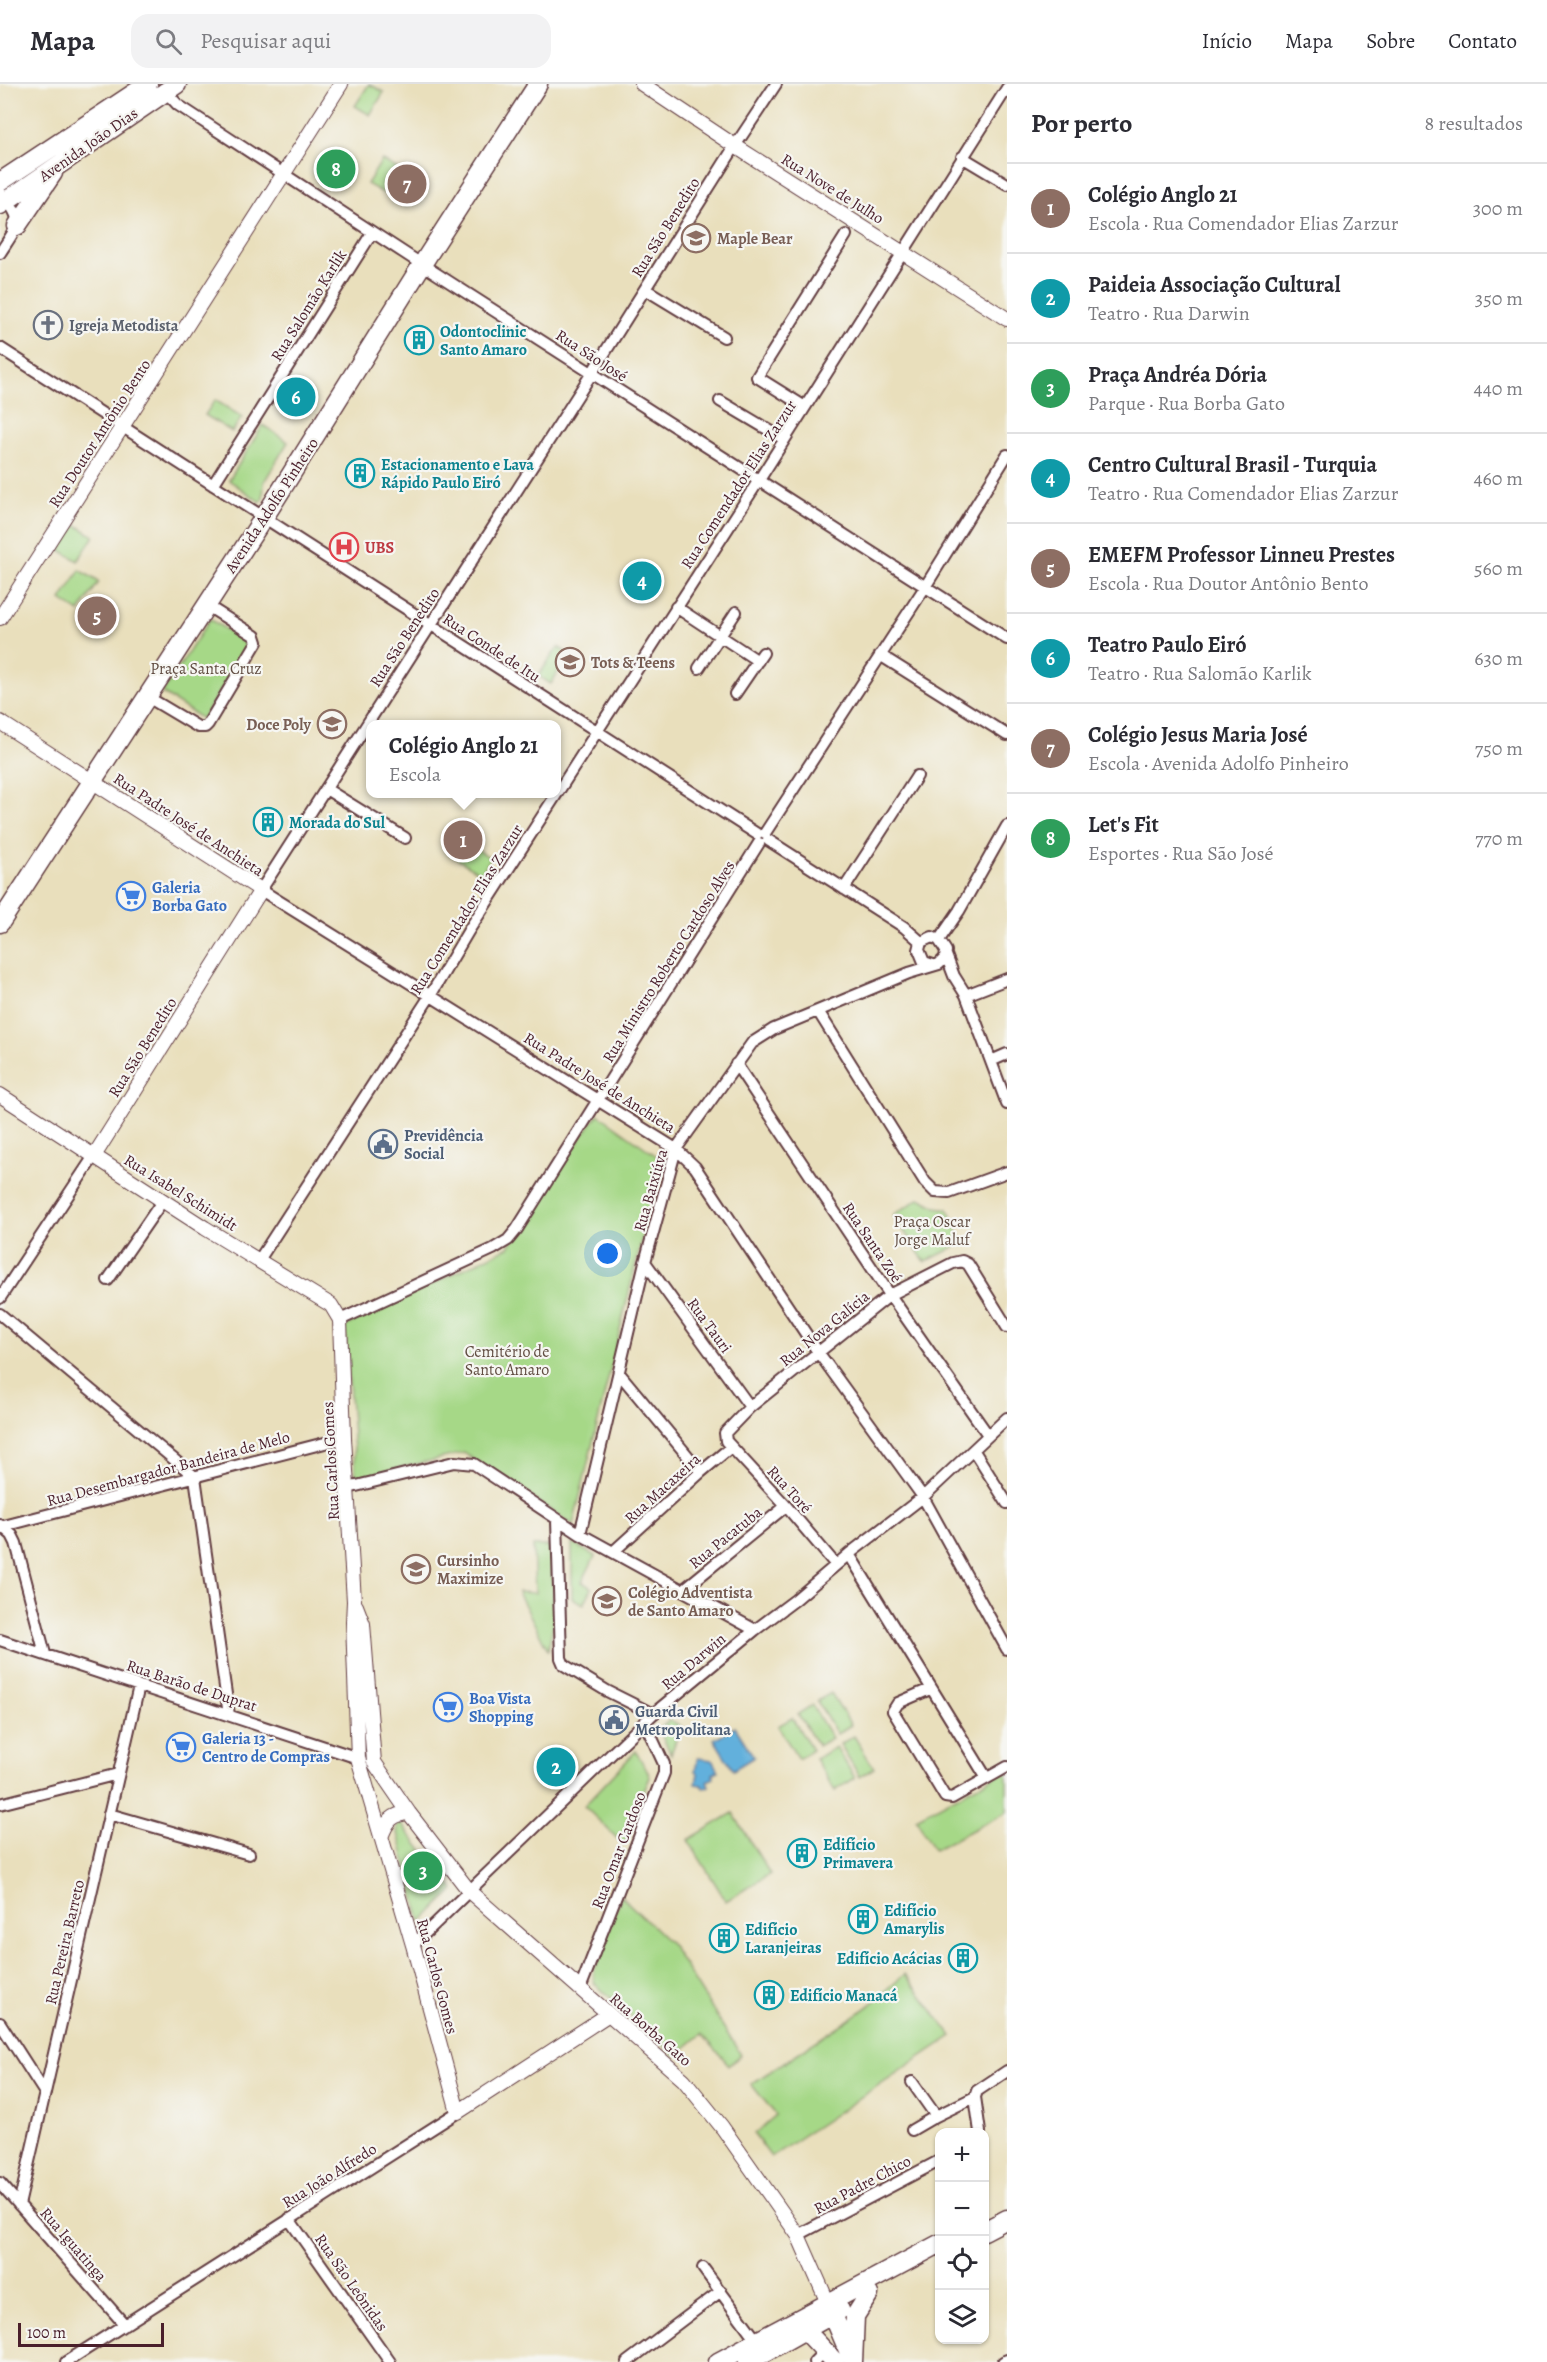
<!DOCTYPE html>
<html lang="pt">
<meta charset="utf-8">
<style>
:root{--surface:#fff;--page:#f2f2f3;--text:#2b2b33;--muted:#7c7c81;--line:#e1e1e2;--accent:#0b8043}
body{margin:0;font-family:Alegreya,serif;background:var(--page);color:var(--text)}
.controls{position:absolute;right:18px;bottom:18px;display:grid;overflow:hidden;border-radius:12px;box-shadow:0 2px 4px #0004}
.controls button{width:54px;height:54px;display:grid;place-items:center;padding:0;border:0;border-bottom:2px solid var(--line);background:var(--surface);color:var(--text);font:30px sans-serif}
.scale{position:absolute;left:18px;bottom:15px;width:146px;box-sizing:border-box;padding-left:6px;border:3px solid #4a1f2b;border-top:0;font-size:16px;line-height:21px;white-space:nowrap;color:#4a1f2b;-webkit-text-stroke:4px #f6f6f2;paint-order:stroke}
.you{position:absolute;left:608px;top:1170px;width:21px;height:21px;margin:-15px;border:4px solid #fff;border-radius:50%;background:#1a73e8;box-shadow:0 0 0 9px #1a73e833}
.badge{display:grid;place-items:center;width:39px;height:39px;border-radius:50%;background:var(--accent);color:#fff;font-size:20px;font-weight:700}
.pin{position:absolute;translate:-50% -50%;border:3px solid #fff;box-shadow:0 2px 6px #0006}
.popup{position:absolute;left:366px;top:636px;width:195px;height:78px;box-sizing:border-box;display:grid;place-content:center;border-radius:12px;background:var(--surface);filter:drop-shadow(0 2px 4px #0005);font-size:20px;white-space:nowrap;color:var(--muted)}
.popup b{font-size:22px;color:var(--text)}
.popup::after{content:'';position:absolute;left:50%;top:100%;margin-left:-12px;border:12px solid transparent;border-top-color:var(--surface)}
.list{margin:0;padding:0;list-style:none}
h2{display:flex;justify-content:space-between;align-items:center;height:78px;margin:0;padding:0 24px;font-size:26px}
h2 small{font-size:20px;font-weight:400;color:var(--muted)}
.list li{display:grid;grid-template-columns:39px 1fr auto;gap:18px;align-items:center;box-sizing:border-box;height:90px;padding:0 24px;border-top:2px solid var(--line)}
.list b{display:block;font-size:22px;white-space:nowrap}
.list p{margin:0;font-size:20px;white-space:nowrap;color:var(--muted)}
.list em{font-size:20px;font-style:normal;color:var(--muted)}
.icon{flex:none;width:33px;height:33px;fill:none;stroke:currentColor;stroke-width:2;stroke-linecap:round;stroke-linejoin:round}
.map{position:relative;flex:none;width:1007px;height:2278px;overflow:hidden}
header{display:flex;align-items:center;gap:36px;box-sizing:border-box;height:84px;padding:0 30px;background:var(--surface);border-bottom:2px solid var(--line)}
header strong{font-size:28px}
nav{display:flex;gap:33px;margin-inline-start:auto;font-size:21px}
.search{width:420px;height:54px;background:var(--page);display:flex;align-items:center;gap:15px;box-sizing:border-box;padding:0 21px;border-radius:18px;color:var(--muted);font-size:22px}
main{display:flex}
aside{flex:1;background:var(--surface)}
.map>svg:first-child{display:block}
.green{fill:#a6d887;stroke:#787c59;stroke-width:1.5}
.water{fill:#62b0dc;stroke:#566884;stroke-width:1.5}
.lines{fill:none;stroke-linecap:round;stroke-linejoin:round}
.minor-casing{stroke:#623c41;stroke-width:14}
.tertiary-casing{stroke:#623c41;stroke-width:16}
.primary-casing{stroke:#623c41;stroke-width:21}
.minor{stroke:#fff;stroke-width:10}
.tertiary{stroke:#fff;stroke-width:14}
.primary{stroke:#fff;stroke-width:18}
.labels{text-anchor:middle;stroke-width:4.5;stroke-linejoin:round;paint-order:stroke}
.street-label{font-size:16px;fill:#4a1f2b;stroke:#f6f6f2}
.education-label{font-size:16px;font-weight:bold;fill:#785e54;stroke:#f6f6f2;text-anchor:start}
.worship-label{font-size:16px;font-weight:bold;fill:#5b616d;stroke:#f6f6f2;text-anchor:start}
.culture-label{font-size:16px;font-weight:bold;fill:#0d838f;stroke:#f6f6f2;text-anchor:start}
.health-label{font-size:16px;font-weight:bold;fill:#be3a42;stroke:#f6f6f2;text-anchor:start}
.park-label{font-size:16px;fill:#614d42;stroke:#f6f6f2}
.shop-label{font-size:16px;font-weight:bold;fill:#366cbe;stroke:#f6f6f2;text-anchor:start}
.service-label{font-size:16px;font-weight:bold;fill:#4e5e75;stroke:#f6f6f2;text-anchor:start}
</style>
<header>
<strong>Mapa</strong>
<div class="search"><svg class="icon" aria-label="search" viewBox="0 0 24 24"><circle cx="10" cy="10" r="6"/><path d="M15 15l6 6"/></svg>Pesquisar aqui</div>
<nav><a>Início</a><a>Mapa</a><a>Sobre</a><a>Contato</a></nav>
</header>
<main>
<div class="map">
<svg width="1007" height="2278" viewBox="0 0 1007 2278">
<rect width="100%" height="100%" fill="#f6f6f2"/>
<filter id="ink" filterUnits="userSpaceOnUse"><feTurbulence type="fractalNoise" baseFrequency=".0167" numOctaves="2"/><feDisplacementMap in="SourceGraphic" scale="12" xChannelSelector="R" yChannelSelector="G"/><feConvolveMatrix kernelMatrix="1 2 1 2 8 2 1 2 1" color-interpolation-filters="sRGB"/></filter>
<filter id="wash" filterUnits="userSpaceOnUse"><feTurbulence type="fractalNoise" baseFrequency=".008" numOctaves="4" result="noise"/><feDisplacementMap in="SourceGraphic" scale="24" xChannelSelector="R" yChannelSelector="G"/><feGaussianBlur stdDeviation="1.35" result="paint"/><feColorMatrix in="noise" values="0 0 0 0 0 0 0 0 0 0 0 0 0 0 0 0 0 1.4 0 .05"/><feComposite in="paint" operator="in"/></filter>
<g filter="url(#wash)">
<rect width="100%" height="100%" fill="#e9dfbc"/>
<!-- green -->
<path class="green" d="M369,0L384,8L370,31L355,22Z
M382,76L420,98L406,122L367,100Z
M215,316L242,333L232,348L205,331Z
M263,341L288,358L264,398L263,415L260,418L229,396Z
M76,441L94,452L78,477L60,466Z
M80,486L99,498L79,528L61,516Z
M210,535L250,561L202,635L162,609Z
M558,563L569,570L551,600L538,592Z
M456,753L491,774L481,790L446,768Z
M598,1030L661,1075L573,1441L464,1369L356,1394L345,1242L509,1163L550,1096Z
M920,1114L936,1123L948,1125L963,1159L925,1178L893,1131Z
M572,1459L595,1472L582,1498L592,1504L584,1520L572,1514Z
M533,1462H551L554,1536L548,1566L518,1508L535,1509Z
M831,1609L851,1641L837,1650L817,1617Z
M812,1621L832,1654L818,1662L798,1630Z
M792,1634L812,1666L798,1675L778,1642Z
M670,1636L681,1642L671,1670L660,1648V1644Z
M854,1652L874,1684L860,1693L840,1660Z
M836,1663L855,1694L835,1707L815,1675Z
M636,1667L650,1692L624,1761L584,1722Z
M1007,1686V1728L934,1766L916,1734Z
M733,1729L770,1790L726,1817L688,1756Z
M398,1739L401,1740L454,1806L421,1838L397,1745Z
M621,1812L671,1860L741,1971L729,1981L702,1950L675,1972L594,1899V1888Z
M905,1890L952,1952L771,2073L754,2050L776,2031L751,2000L865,1925Z"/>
<!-- water -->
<path class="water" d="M735,1643L754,1673L733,1686L714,1655Z
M698,1674L712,1676L718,1687L713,1690L714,1694L707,1697L709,1702L704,1704L702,1701L696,1700L698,1689L695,1687Z"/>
</g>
<g filter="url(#ink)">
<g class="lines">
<!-- minor casing -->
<g class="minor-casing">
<path id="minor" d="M776,0L735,62L592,289L261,806L676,1065L695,1083L818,1268L923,1413L1007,1565
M163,5L178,21L412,174L1007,555
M962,73L1007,100
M0,108C25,137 20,138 0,169
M645,205L724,253
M0,264L757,750
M720,317L784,355
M805,323L757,293L846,151
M213,401L372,149
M676,523L758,577
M880,571L1007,651
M699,584L736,528
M735,610L763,569
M146,612L198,643H205L208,640L257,558L255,552L206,521
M326,705L405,754
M765,749L925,503L1007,371
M768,756L904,843L921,858
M844,805L917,692
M939,856L959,827L1007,742
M946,871L954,892L966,911L1007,1020
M966,911L1007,895
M818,927L925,1098L935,1108L949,1109L1007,1088
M991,977L1007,970
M736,980L890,1211L988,1351
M259,1176L430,912L469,846L759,396L1007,4
M645,1178L750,1323
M108,1196L163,1116
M0,1214L94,1072
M0,1230L195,1393L229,1631
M340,1236L493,1165L508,1156L517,1145L759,759
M619,1289L701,1388
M974,1367L1007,1419
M348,1404L454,1378L474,1380L580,1450L755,1546
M557,1436L561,1574L564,1581L607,1607L653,1630
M0,1441L12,1451L16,1459L45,1570
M0,1443L344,1354
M580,1450L645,1178L676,1065L752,959L774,945L909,889L939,880L945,874L946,867L939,856L932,853L921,858L919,866L924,878L933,881
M613,1468L701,1388L731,1363
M849,1470L986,1693
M836,1481L786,1422L726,1357L725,1349L750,1323L890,1211L953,1179L962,1177L968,1180L1007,1243
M683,1506L786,1422
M0,1556L358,1674
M930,1605L898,1619L893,1627L945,1713L952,1714L1007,1683
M0,1720L118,1690
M109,1730L249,1770
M413,1861L653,1630L755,1546L795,1516L849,1470L923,1413L1007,1334
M580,1905L664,1689V1680L645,1639
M0,1939L45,2009
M912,1998L936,2032L975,2013
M912,2046L936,2032
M980,2048L975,2013L977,2007L1007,1987
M0,2099L125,2241
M19,2121L139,1602
M289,2135L390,2278
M798,2151L939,2077
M703,2184L757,2257
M66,2278L458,2028
M627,2278L721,2207
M814,2278L826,2266
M1003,2278L1007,2276"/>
</g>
<!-- tertiary casing -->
<g class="tertiary-casing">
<path id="tertiary" d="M642,0L735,62L1007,235
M0,534L341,0
M0,638L261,806L94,1072
M0,1011L205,1144L331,1221L340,1236L344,1354L354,1517L353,1538L358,1674L413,1861L458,2028L609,1930
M356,1522L363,1540L374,1678L409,1729L470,1808L684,1996L722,2043L798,2151L828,2219
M381,1753C387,1737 392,1730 409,1729"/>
</g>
<!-- primary casing -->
<g class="primary-casing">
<path id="primary" d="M0,98L148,0
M0,121L177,0
M17,142L53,89
M0,839L270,424L428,171L538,0
M984,2147L1007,2135
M828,2219L850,2271
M805,2246L835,2278
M718,2278L939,2160
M748,2278L840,2226
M853,2278L855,2232L869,2210"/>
</g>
<!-- minor -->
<use href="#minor" class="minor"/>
<!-- tertiary -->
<use href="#tertiary" class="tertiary"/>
<!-- primary -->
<use href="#primary" class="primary"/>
</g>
</g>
<!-- icons -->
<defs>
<g id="school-ring" transform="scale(1.5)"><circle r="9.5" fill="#f6f6f2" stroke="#8d6e63" stroke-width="1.5"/><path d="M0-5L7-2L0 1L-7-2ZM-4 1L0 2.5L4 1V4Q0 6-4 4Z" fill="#8d6e63"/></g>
<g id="church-ring" transform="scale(1.5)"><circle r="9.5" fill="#f6f6f2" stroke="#6b7280" stroke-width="1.5"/><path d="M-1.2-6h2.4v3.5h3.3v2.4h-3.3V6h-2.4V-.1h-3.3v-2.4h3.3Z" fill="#6b7280"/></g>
<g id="building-ring" transform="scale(1.5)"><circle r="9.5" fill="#f6f6f2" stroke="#0f9aa8" stroke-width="1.5"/><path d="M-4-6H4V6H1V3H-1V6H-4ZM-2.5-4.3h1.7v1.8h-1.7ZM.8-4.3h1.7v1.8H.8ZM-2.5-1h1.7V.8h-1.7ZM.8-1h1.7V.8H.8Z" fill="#0f9aa8"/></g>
<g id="hospital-ring" transform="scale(1.5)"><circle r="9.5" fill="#f6f6f2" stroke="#e0444e" stroke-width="1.5"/><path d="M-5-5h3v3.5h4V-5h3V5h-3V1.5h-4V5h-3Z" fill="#e0444e"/></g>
<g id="supermarket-ring" transform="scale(1.5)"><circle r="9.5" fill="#f6f6f2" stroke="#3f7fe0" stroke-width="1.5"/><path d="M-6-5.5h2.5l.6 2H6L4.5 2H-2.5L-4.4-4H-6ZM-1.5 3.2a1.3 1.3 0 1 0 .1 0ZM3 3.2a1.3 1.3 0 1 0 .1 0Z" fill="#3f7fe0"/></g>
<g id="civic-ring" transform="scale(1.5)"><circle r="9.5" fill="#f6f6f2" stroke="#5c6f8a" stroke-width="1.5"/><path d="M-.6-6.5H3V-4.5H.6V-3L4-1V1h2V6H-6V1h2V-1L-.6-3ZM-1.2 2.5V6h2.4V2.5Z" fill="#5c6f8a"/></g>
</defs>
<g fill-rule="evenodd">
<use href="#school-ring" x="696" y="154"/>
<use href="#church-ring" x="48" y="241"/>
<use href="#building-ring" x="419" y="256"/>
<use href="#building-ring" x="360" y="389"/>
<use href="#hospital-ring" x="344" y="463"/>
<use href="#school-ring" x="570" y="578"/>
<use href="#school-ring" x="332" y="640"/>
<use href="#building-ring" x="268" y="738"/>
<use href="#supermarket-ring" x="131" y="812"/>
<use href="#civic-ring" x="383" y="1060"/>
<use href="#school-ring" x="416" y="1485"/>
<use href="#school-ring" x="607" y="1517"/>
<use href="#supermarket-ring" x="448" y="1623"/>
<use href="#civic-ring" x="614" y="1636"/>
<use href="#supermarket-ring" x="181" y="1663"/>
<use href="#building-ring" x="802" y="1769"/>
<use href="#building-ring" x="863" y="1835"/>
<use href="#building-ring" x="724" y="1854"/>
<use href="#building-ring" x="963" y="1874"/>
<use href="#building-ring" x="769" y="1911"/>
</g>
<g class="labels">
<!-- street labels -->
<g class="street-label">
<text transform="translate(88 60) rotate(-35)" y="6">Avenida João Dias</text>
<text transform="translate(833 104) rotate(32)" y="6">Rua Nove de Julho</text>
<text transform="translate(665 143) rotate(-58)" y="6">Rua São Benedito</text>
<text transform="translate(308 221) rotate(-58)" y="6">Rua Salomão Karlik</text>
<text transform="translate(592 271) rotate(33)" y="6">Rua São José</text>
<text transform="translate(99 349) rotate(-57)" y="6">Rua Doutor Antônio Bento</text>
<text transform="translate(738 400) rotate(-57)" y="6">Rua Comendador Elias Zarzur</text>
<text transform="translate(271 421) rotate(-57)" y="6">Avenida Adolfo Pinheiro</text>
<text transform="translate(404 553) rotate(-57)" y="6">Rua São Benedito</text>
<text transform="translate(492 563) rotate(33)" y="6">Rua Conde de Itu</text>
<text transform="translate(189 740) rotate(33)" y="6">Rua Padre José de Anchieta</text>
<text transform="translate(466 825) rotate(-58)" y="6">Rua Comendador Elias Zarzur</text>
<text transform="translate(668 877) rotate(-58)" y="6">Rua Ministro Roberto Cardoso Alves</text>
<text transform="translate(142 963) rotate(-58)" y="6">Rua São Benedito</text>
<text transform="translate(600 998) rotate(32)" y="6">Rua Padre José de Anchieta</text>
<text transform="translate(650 1106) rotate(-74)" y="6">Rua Baixiúva</text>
<text transform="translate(181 1108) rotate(32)" y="6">Rua Isabel Schimidt</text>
<text transform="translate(873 1158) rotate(56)" y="6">Rua Santa Zoé</text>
<text transform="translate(710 1241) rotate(54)" y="6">Rua Tauri</text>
<text transform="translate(824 1244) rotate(-39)" y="6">Rua Nova Galícia</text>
<text transform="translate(330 1377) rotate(-93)" y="6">Rua Carlos Gomes</text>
<text transform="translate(168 1384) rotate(-15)" y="6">Rua Desembargador Bandeira de Melo</text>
<text transform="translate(662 1404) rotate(-42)" y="6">Rua Macaxeira</text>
<text transform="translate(790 1405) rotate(48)" y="6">Rua Toré</text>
<text transform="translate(725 1453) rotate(-39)" y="6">Rua Pacatuba</text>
<text transform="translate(693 1577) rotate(-40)" y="6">Rua Darwin</text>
<text transform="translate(192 1601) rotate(18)" y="6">Rua Barão de Duprat</text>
<text transform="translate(618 1766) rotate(-69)" y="6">Rua Omar Cardoso</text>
<text transform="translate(64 1858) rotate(-77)" y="6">Rua Pereira Barreto</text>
<text transform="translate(438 1892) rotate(75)" y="6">Rua Carlos Gomes</text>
<text transform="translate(651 1945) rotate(41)" y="6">Rua Borba Gato</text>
<text transform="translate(329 2091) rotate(-32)" y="6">Rua João Alfredo</text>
<text transform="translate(862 2100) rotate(-28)" y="6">Rua Padre Chico</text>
<text transform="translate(74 2160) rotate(49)" y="6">Rua Iguatinga</text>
<text transform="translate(352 2198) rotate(55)" y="6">Rua São Leônidas</text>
</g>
<!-- education labels -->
<g class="education-label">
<text x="717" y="160">Maple Bear</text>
<text x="591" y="584">Tots &amp; Teens</text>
<text x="311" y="646" text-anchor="end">Doce Poly</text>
<text x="437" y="1482">Cursinho<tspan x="437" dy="18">Maximize</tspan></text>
<text x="628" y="1514">Colégio Adventista<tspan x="628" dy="18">de Santo Amaro</tspan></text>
</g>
<!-- worship labels -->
<g class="worship-label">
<text x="69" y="247">Igreja Metodista</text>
</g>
<!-- culture labels -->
<g class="culture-label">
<text x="440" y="253">Odontoclinic<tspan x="440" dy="18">Santo Amaro</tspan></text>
<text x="381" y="386">Estacionamento e Lava<tspan x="381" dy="18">Rápido Paulo Eiró</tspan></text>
<text x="289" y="744">Morada do Sul</text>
<text x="823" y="1766">Edifício<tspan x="823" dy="18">Primavera</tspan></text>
<text x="884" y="1832">Edifício<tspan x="884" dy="18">Amarylis</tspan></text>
<text x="745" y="1851">Edifício<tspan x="745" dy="18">Laranjeiras</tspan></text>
<text x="942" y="1880" text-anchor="end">Edifício Acácias</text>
<text x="790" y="1917">Edifício Manacá</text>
</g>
<!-- health labels -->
<g class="health-label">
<text x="365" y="469">UBS</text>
</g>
<!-- park labels -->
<g class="park-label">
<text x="206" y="590">Praça Santa Cruz</text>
<text x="932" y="1143">Praça Oscar<tspan x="932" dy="18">Jorge Maluf</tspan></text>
<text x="507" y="1273">Cemitério de<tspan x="507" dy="18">Santo Amaro</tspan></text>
</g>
<!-- shop labels -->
<g class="shop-label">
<text x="152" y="809">Galeria<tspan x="152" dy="18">Borba Gato</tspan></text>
<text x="469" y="1620">Boa Vista<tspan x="469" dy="18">Shopping</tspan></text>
<text x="202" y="1660">Galeria 13 -<tspan x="202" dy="18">Centro de Compras</tspan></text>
</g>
<!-- service labels -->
<g class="service-label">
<text x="404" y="1057">Previdência<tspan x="404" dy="18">Social</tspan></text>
<text x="635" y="1633">Guarda Civil<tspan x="635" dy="18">Metropolitana</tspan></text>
</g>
</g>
</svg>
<div class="controls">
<button>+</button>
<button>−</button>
<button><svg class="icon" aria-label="locate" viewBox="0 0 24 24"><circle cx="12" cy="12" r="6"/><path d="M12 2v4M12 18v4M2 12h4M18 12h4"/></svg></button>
<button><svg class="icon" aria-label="layers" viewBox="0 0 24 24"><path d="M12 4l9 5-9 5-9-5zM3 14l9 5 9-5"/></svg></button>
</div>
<div class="scale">100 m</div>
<div class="you"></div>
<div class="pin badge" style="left:463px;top:756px;background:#8d6e63">1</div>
<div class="popup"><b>Colégio Anglo 21</b>Escola</div>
<div class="pin badge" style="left:556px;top:1683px;background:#0f9aa8">2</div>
<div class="pin badge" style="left:423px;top:1787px;background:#2e9e5b">3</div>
<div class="pin badge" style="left:642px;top:497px;background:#0f9aa8">4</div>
<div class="pin badge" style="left:97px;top:532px;background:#8d6e63">5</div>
<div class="pin badge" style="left:296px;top:313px;background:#0f9aa8">6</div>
<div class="pin badge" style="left:407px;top:100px;background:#8d6e63">7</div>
<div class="pin badge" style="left:336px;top:85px;background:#2e9e5b">8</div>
</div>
<aside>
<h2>Por perto<small>8 resultados</small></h2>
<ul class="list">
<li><span class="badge" style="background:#8d6e63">1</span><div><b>Colégio Anglo 21</b><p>Escola · Rua Comendador Elias Zarzur</p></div><em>300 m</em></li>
<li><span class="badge" style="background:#0f9aa8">2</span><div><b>Paideia Associação Cultural</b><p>Teatro · Rua Darwin</p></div><em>350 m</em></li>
<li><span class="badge" style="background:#2e9e5b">3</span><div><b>Praça Andréa Dória</b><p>Parque · Rua Borba Gato</p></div><em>440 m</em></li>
<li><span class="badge" style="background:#0f9aa8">4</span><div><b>Centro Cultural Brasil - Turquia</b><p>Teatro · Rua Comendador Elias Zarzur</p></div><em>460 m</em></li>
<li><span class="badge" style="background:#8d6e63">5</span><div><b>EMEFM Professor Linneu Prestes</b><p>Escola · Rua Doutor Antônio Bento</p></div><em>560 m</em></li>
<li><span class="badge" style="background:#0f9aa8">6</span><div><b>Teatro Paulo Eiró</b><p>Teatro · Rua Salomão Karlik</p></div><em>630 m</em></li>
<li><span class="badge" style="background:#8d6e63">7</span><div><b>Colégio Jesus Maria José</b><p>Escola · Avenida Adolfo Pinheiro</p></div><em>750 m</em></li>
<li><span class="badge" style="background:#2e9e5b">8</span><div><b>Let's Fit</b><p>Esportes · Rua São José</p></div><em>770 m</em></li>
</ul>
</aside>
</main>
